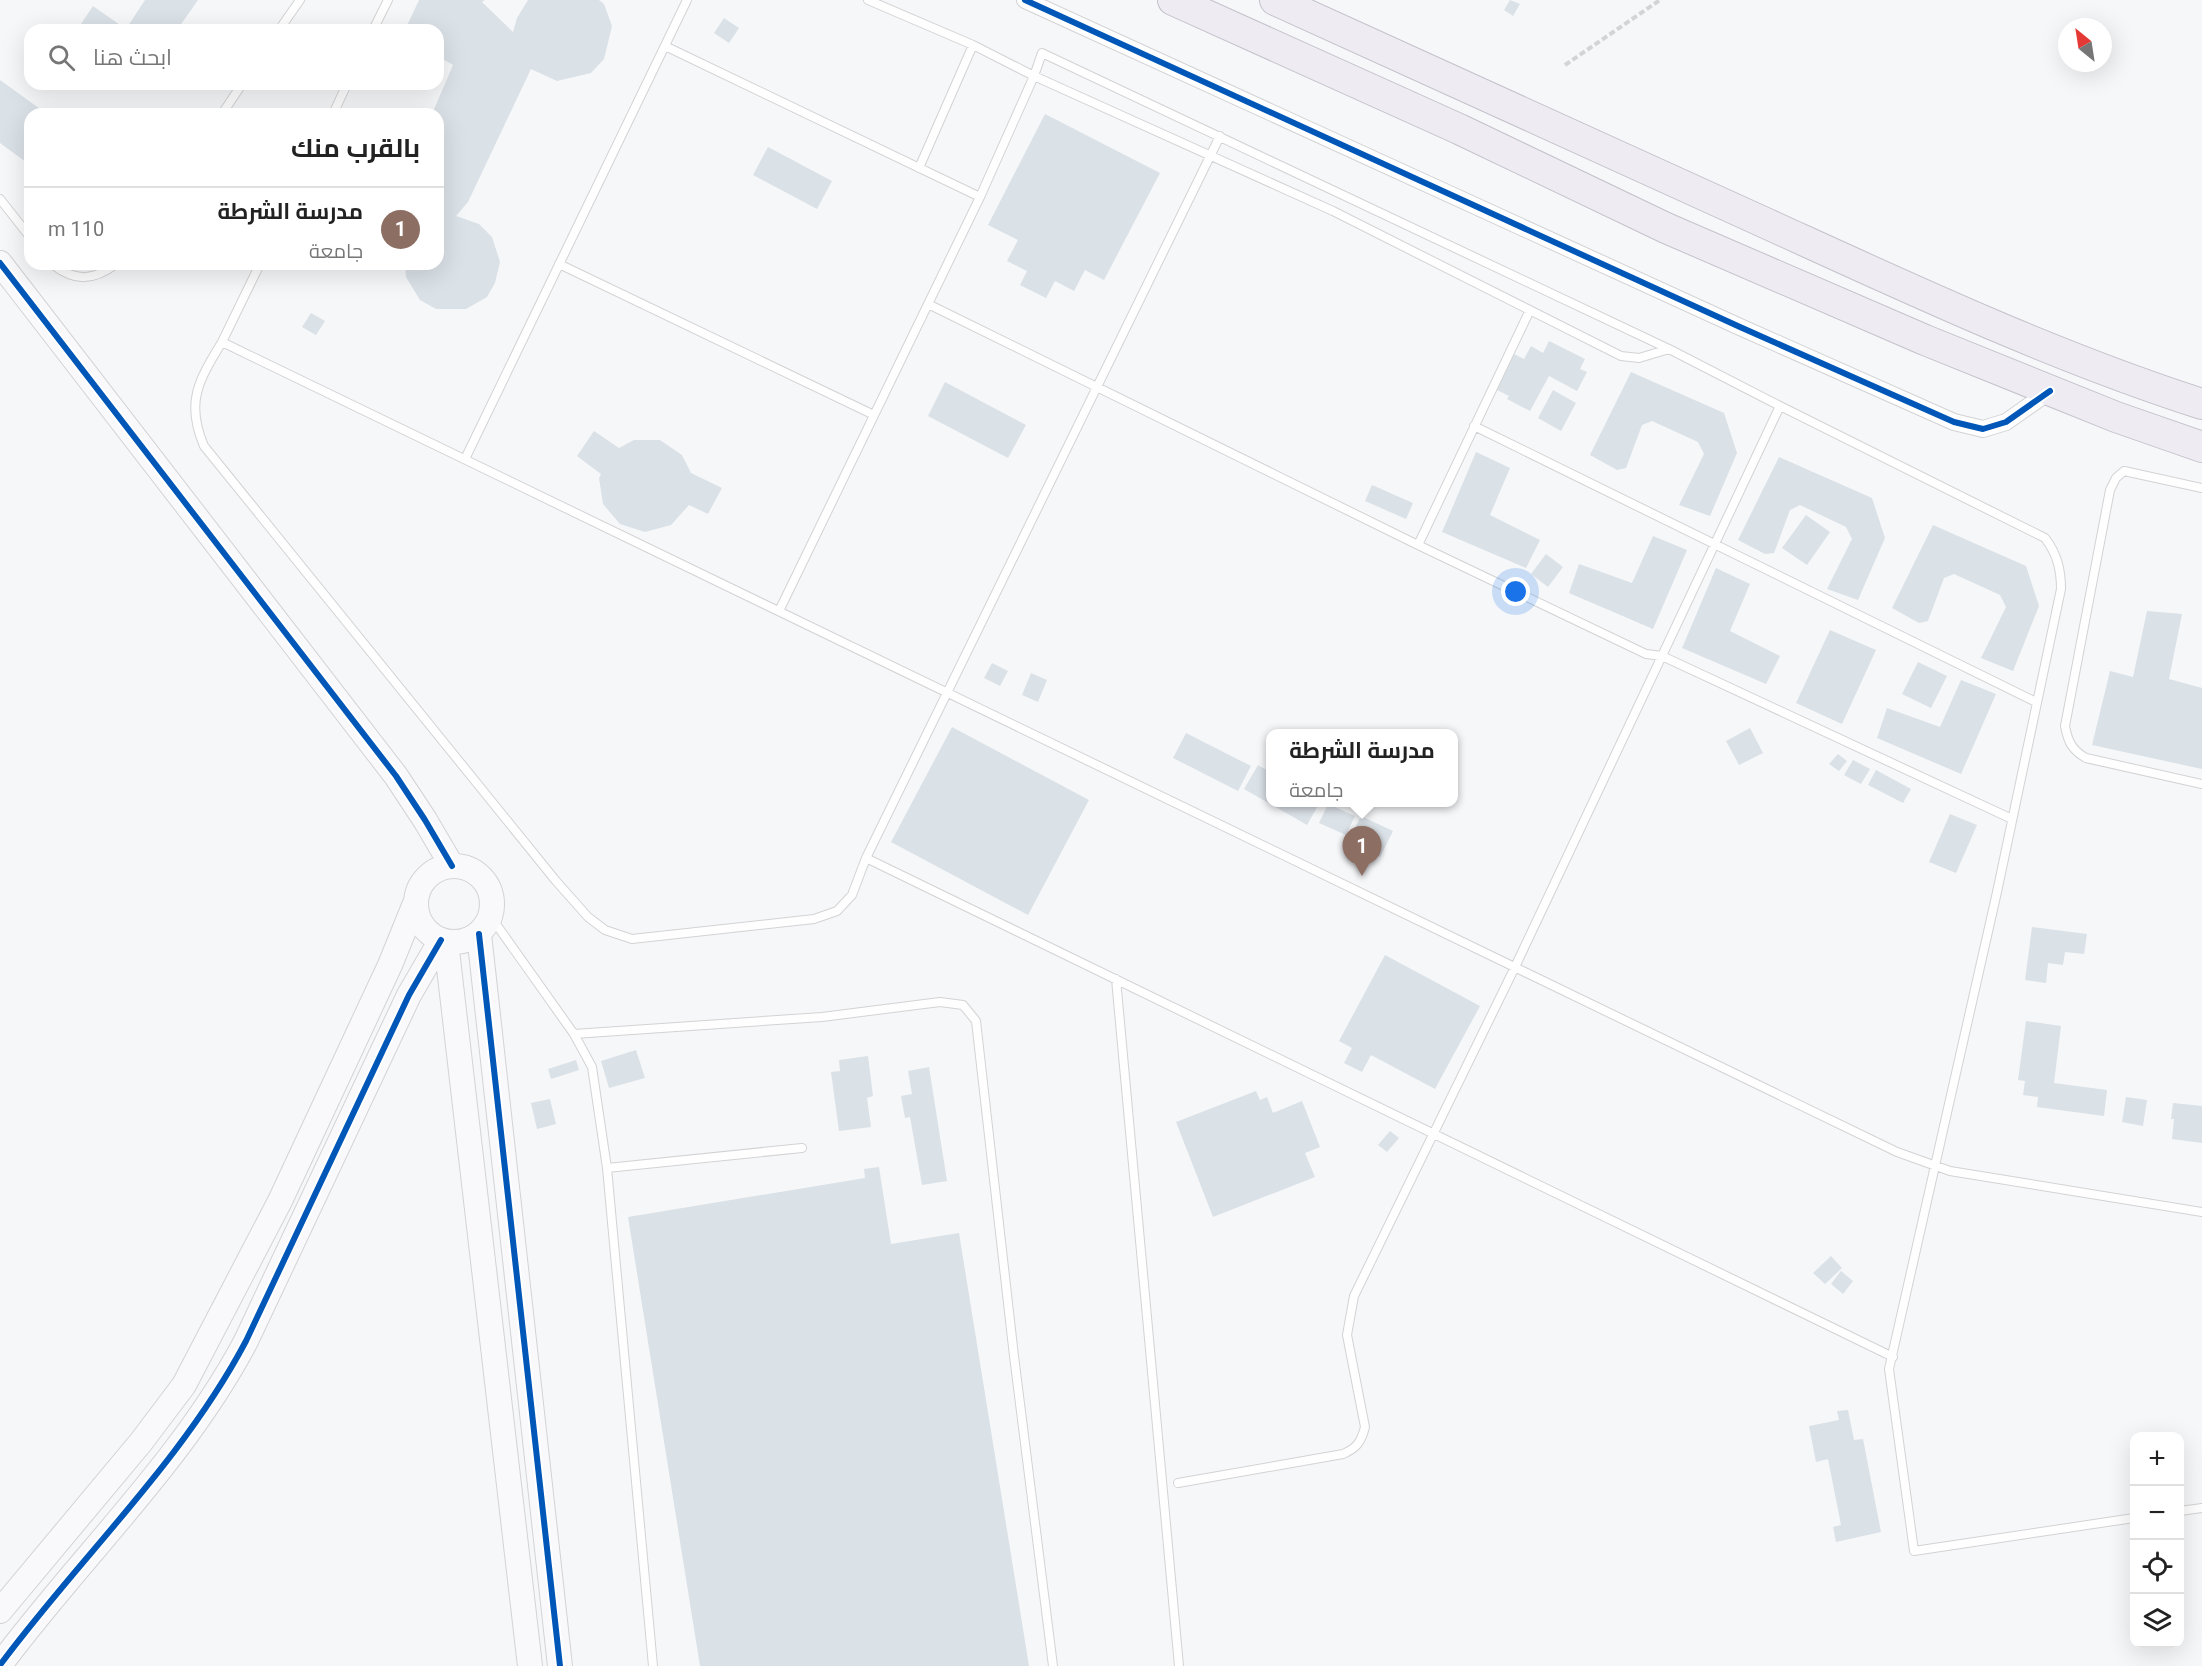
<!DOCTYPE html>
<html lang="ar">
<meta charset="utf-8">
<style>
:root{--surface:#fff;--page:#f2f2f2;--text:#222;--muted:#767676;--line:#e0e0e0;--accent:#db2777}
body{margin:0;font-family:Roboto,Cairo,sans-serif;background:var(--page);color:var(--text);direction:rtl}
.controls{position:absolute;right:18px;bottom:18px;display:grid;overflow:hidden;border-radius:12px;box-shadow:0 6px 24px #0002}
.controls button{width:54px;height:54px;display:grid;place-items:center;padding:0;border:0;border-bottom:2px solid var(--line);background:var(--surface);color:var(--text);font:30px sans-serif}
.compass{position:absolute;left:2058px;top:18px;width:54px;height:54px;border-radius:50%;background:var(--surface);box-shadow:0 6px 24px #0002;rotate:330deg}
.you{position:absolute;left:1516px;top:592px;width:21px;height:21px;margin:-15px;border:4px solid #fff;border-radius:50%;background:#1a73e8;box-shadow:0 0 0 9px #1a73e833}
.badge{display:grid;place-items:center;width:39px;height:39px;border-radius:50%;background:var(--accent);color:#fff;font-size:20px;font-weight:700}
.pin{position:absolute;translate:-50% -50px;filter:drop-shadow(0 2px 3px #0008)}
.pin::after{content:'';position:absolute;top:32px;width:21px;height:18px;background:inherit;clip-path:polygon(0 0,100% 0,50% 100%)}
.popup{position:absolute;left:1266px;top:729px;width:192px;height:78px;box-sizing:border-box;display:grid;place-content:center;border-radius:12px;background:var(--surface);filter:drop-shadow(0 2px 4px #0005);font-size:20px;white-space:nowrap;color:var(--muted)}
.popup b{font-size:22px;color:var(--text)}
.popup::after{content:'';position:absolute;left:50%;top:100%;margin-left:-12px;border:12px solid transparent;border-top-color:var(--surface)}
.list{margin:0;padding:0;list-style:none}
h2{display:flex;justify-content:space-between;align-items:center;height:78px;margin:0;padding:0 24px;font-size:26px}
h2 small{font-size:20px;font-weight:400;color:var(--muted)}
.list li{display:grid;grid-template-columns:39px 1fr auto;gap:18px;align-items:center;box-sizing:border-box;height:84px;padding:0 24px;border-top:2px solid var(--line)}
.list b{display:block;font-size:22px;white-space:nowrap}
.list p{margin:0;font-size:20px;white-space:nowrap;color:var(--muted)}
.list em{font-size:20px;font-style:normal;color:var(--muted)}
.icon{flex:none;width:33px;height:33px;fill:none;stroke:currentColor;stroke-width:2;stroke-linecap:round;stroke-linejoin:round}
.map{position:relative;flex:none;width:2202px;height:1666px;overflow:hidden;direction:ltr}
.search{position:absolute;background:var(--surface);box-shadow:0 6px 24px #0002;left:24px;top:24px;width:420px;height:66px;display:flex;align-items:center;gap:15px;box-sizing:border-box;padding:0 21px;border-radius:18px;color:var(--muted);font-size:22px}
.panel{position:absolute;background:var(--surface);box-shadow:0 6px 24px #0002;left:24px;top:108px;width:420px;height:162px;border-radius:18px;direction:rtl}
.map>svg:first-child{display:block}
.building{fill:#dae1e7}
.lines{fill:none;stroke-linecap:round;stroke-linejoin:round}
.lane-casing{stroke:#d3d3d5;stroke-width:10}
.street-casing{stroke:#d3d3d5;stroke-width:18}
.secondary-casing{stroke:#d3d3d5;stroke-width:26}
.highway-casing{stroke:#c4c1cb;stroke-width:32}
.path{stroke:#d4d4d5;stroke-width:4;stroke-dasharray:6 3;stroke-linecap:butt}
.lane{stroke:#fefefe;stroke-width:8}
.street{stroke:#fefefe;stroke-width:16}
.secondary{stroke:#f9f9fb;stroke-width:24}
.highway{stroke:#eeebf3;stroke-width:30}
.cycleway-casing{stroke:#fff;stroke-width:10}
.cycleway{stroke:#0057b8;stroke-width:6}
</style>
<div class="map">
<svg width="2202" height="1666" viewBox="0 0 2202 1666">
<rect width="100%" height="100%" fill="#f6f7f9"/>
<!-- building -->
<path class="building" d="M145,0H198L177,30H77L93,6L126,29Z
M419,0H485L482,2L513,32L517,18L528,0H599L604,4L612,26L604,59L591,73L557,81L531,69L468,202L456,216L479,224L492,237L500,262L495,283L487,297L466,309H436L420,300L406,277L405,264H438V114H432L453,65L438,56V30H405Z
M1510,0L1520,4L1513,16L1504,10Z
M724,18L739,28L729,43L714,33Z
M0,80L47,114H30V165L0,143Z
M1045,114L1160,173L1104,280L1085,270L1074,291L1055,281L1046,298L1020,285L1027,271L1007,261L1018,240L988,225Z
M768,147L832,181L817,209L753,175Z
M311,313L325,321L316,335L302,327Z
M1549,341L1585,359L1580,369L1587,372L1577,391L1549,376L1530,411L1507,399L1509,396L1495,389L1514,354L1524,359L1531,346L1543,353Z
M1631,372L1724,413L1737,453L1710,516L1679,505L1704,454L1698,442L1652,421L1642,425L1626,468L1617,470L1590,455Z
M945,382L1026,425L1008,458L928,416Z
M1553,390L1576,403L1561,431L1538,418Z
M594,431L619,448L634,440H660L682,455L691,473L722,488L708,514L689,505L671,525L645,532L620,524L603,504L599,478L601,474L577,456Z
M1476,452L1510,468L1490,515L1540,540L1526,568L1442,532Z
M1779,457L1872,498L1885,538L1858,600L1827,589L1852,539L1846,527L1800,505L1790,510L1774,553L1765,554L1738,540Z
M1372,485L1413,503L1406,519L1365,501Z
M1806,515L1830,532L1807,565L1782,548Z
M1933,525L2026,566L2039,606L2013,671L1981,658L2006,607L2000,595L1954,574L1944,578L1928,621L1919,623L1892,608Z
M1653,536L1687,550L1653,629L1569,593L1579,564L1632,583Z
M1546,554L1563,567L1548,587L1531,574Z
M1716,568L1750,584L1730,631L1780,656L1766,684L1682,648Z
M2147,611L2182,614L2169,679L2202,688V769L2092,745L2110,671L2133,677Z
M1830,630L1876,650L1842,724L1796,703Z
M1918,662L1947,676L1931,708L1902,694Z
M992,663L1008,671L1000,686L984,678Z
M1031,673L1047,680L1038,702L1022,695Z
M1961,680L1996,694L1961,774L1877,738L1887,708L1940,727Z
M952,727L1089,800L1028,915L891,842Z
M1750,728L1763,753L1739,765L1726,741Z
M1186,733L1251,766L1238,791L1173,758Z
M1838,754L1847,761L1839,771L1829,764Z
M1853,760L1870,769L1861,784L1844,775Z
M1258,765L1270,772V802H1320L1307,825L1244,789Z
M1876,770L1911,789L1903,803L1868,785Z
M1328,804L1355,816L1346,835L1319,823Z
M1950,814L1977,825L1956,873L1929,862Z
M1361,816L1393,831L1380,857L1348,842Z
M2032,927L2087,934L2084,954L2065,952L2063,965L2048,963L2046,983L2025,980Z
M1385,955L1480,1006L1435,1089L1371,1055L1362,1072L1344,1063L1352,1048L1339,1041Z
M2026,1021L2061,1026L2054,1083L2107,1090L2104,1116L2037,1107L2038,1097L2023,1095L2025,1081L2018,1080Z
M636,1050L645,1078L609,1088L601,1061Z
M868,1056L873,1096L867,1098L871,1127L839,1131L831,1072L840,1071L839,1060Z
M576,1060L579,1070L551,1079L548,1069Z
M929,1067L947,1181L922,1185L910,1117L905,1118L901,1096L912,1094L908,1071Z
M1256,1091L1260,1100L1267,1097L1273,1113L1302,1101L1320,1147L1305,1153L1315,1177L1213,1217L1176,1122Z
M2126,1097L2147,1100L2143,1126L2122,1122Z
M550,1099L556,1124L537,1129L531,1103Z
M2173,1103L2202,1106V1143L2172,1139L2174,1119H2171Z
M1390,1131L1399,1138L1387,1152L1378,1145Z
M879,1167L891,1244L959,1233L1029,1666H700L628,1217L865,1178L864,1169Z
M1831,1256L1842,1268L1825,1284L1813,1273Z
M1841,1271L1853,1281L1843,1294L1831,1284Z
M1848,1410L1854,1440L1863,1439L1881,1532L1836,1542L1833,1527L1841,1525L1828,1459L1816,1462L1809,1426L1839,1420L1837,1411Z"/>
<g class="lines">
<!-- lane casing -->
<g class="lane-casing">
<path id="lane" d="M868,0L973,45L1034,76L1333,211L1621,356L1639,358L1669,349
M279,30L300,0
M373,30L388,0
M665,46L980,197
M222,114L242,84
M333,114L347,84
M1220,136L866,858L1893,1357
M919,168L973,45
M0,199L30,237
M52,264C75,282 93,281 116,264
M260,264L222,342L1897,1152L1950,1171L2202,1212
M559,264L874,415
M928,304L1418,545L1646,654L1662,656L2012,819
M222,342C199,380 185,402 204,446L556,881L588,917L605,930L632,939L814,919L837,911L852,895L866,858
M1474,426L2036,702
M465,459L687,0
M2202,488L2124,471L2116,478L2110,490L2065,726C2068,742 2072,750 2086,758L2202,784
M1418,545L1530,310
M779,611L980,197L1034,76L1042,53L1669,349L1780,406L2045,538C2057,554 2061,569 2061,589L1997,892L1889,1369L1914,1551L2134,1518
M491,917L574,1034L592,1067L607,1168L802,1148
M1116,979L1179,1666
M574,1034L822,1017L940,1002L963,1005L976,1021L1014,1356L1053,1666
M607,1168L653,1666
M1178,1483L1343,1454C1357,1448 1361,1442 1365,1427L1347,1335L1354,1296L1515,967L1780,406
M2180,1511L2202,1508"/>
</g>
<!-- street casing -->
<g class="street-casing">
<path id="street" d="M1025,0L1740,327L1954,422L1983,429L2006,422L2050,391"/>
</g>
<!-- secondary casing -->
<g class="secondary-casing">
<path id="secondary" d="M0,263L396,776L425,820L452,866
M416 904a38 38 0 1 1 76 0a38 38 0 1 1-76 0Z
M479,934L560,1666
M446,942L530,1666
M0,1611L141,1442L184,1385L280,1201L390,965L416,901
M0,1665C81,1556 182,1462 246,1341L409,995L441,940"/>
</g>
<!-- highway casing -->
<g class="highway-casing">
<path id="highway" d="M1173,0L1459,129L1666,228L1925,340L2116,417L2202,447
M1275,0C1437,73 1599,147 1761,221C1906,287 2050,355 2202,404"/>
</g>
<!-- path -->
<path class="path" d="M1565,65L1660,0"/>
<!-- lane -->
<use href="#lane" class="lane"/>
<!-- street -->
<use href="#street" class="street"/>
<!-- secondary -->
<use href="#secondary" class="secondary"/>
<!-- highway -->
<use href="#highway" class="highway"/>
<!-- cycleway casing -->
<g class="cycleway-casing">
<path id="cycleway" d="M1025,0L1740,327L1954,422L1983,429L2006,422L2050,391
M0,263L396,776L425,820L452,866
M479,934L560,1666
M0,1665C81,1556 182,1462 246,1341L409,995L441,940"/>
</g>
<!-- cycleway -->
<use href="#cycleway" class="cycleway"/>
</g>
</svg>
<div class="controls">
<button>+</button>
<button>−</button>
<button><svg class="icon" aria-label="locate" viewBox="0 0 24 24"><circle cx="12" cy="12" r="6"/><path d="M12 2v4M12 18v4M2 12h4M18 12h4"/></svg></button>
<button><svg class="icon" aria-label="layers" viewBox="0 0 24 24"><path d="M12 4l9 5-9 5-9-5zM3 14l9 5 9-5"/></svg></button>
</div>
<svg class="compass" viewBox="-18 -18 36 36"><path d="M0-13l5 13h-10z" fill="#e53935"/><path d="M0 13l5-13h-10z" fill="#767676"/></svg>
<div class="you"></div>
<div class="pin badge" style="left:1362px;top:876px;background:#8d6e63">1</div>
<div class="popup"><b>مدرسة الشرطة</b>جامعة</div>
<div class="search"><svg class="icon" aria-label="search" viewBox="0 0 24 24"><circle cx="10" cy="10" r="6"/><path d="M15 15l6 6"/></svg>ابحث هنا</div>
<section class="panel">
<h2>بالقرب منك<small></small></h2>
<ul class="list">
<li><span class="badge" style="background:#8d6e63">1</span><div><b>مدرسة الشرطة</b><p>جامعة</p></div><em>110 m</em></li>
</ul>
</section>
</div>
